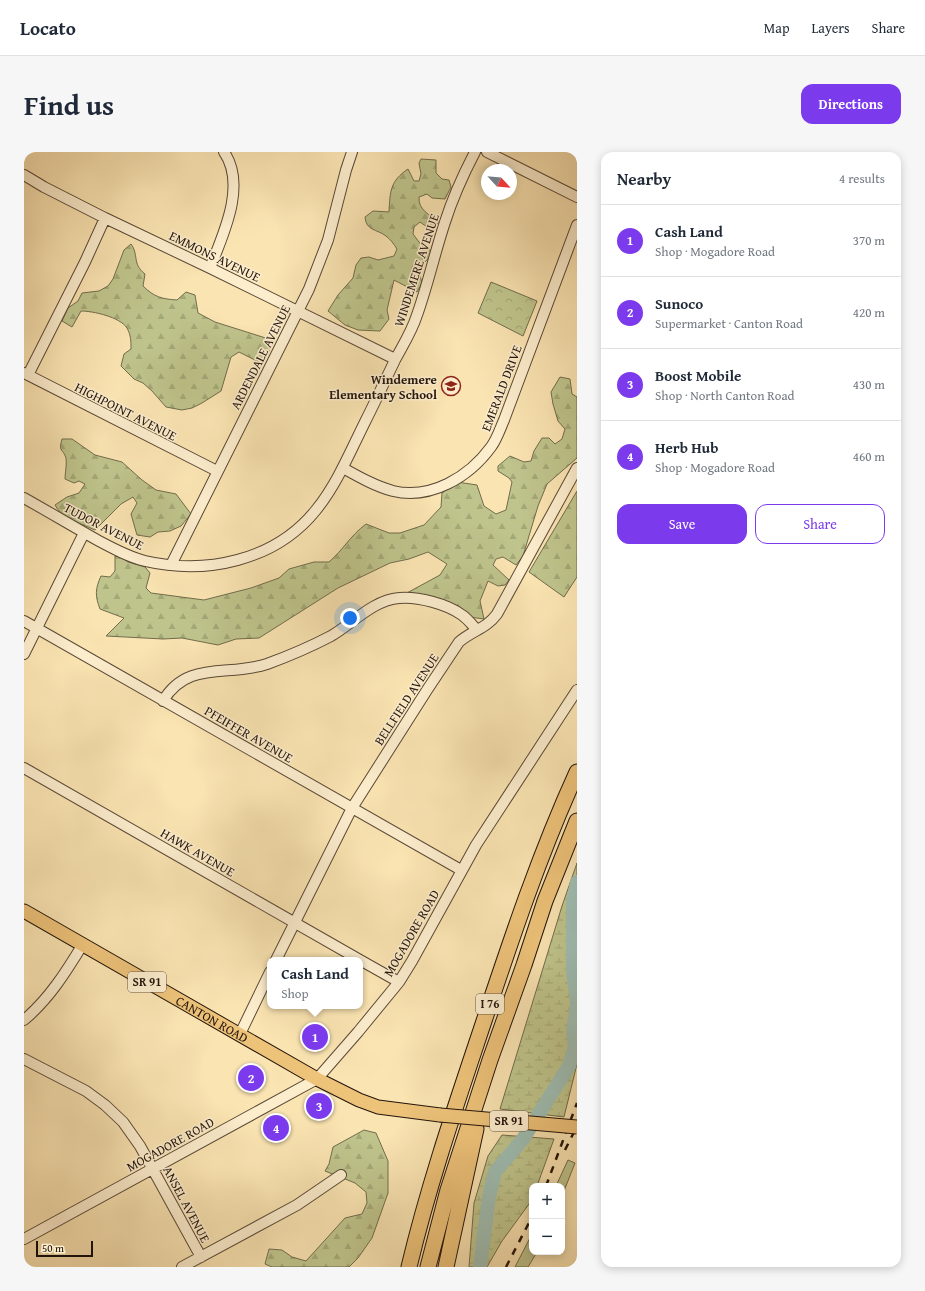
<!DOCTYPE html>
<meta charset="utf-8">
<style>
:root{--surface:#fff;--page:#f6f6f7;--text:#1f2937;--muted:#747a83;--line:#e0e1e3;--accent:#7c3aed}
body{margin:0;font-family:"Gentium Book Plus",serif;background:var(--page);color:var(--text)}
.controls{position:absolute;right:12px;bottom:12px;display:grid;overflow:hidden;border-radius:8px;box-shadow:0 2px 10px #0003}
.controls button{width:36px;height:36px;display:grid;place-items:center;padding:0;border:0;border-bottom:1px solid var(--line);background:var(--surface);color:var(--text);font:20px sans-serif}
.compass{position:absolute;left:457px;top:12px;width:36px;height:36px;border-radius:50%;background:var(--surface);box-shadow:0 2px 10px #0003;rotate:116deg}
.scale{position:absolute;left:12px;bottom:10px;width:57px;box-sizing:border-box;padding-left:4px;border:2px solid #23140b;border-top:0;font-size:11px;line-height:14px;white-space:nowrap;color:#23140b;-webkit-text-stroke:3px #fcedcd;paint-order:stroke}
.you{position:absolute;left:326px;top:466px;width:14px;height:14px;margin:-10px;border:3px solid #fff;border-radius:50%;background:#1a73e8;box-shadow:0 0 0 6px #1a73e833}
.badge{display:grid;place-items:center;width:26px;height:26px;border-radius:50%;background:var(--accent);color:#fff;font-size:13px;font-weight:700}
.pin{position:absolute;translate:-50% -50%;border:2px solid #fff;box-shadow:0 1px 4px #0006}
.popup{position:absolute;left:243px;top:805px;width:96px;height:52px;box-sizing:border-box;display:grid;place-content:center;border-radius:8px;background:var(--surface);filter:drop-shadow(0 1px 3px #0005);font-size:13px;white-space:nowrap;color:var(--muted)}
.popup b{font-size:15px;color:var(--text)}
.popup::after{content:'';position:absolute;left:50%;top:100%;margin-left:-8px;border:8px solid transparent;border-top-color:var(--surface)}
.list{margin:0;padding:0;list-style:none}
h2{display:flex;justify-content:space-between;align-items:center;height:52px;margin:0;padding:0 16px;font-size:17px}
h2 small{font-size:13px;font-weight:400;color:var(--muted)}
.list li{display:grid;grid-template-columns:26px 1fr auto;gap:12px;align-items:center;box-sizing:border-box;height:72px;padding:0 16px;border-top:1px solid var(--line)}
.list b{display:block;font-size:15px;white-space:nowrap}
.list p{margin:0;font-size:13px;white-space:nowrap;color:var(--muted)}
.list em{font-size:13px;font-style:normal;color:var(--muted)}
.actions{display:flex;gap:8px;padding:12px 16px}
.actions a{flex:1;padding:9px 0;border:1px solid var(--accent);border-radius:12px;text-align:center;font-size:14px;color:var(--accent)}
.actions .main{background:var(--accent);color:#fff}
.map{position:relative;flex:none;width:553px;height:1115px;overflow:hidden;border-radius:12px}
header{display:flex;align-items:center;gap:24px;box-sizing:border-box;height:56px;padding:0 20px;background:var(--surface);border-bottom:1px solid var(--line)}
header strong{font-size:19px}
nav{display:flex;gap:22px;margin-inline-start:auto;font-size:14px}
.intro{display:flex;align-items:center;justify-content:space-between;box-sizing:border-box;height:96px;padding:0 24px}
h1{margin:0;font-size:28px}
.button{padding:10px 18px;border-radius:12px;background:var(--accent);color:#fff;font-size:14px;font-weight:700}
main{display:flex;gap:24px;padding:0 24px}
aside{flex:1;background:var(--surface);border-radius:12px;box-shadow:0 2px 10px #0003}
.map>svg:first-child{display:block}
.grass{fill:#bfc48c;stroke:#716c4c}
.forest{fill:url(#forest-firs);stroke:#716c4c}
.wetland{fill:url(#wetland-marsh);stroke:#716c4c}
.park{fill:url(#park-crowns);stroke:#716c4c}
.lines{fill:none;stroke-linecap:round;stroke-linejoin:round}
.river{stroke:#9fbeb3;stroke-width:14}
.minor-casing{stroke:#594835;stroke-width:12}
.major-casing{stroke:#23140b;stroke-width:15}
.highway-casing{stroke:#23140b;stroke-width:17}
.minor{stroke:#fcedcd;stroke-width:10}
.major{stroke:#edc279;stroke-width:13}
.highway{stroke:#edc279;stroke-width:15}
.rail{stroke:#23140b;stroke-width:2.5;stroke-dasharray:7 7;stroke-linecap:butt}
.major-bridge-casing{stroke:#23140b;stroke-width:15;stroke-linecap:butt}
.major-bridge{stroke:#edc279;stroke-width:13}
.labels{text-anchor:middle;stroke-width:3;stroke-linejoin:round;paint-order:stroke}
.shield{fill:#fcedcd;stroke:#645545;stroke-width:1}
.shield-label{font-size:12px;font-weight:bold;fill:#23140b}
.street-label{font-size:13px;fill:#23140b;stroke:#fcedcd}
.poi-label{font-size:13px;font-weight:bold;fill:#23140b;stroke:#fcedcd;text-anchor:end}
</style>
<header>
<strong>Locato</strong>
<nav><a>Map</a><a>Layers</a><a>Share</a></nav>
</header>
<div class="intro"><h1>Find us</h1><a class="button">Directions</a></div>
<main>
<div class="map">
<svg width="553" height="1115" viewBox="0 0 553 1115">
<defs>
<pattern id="forest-firs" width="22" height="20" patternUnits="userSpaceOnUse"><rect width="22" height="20" fill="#bfc48c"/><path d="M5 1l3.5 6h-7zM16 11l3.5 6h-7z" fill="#a4a877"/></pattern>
<pattern id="wetland-marsh" width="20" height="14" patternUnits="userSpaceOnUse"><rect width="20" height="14" fill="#bfc48c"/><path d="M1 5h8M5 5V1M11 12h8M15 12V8" fill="none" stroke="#a4a877"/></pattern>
<pattern id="park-crowns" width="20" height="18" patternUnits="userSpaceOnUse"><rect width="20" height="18" fill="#bfc48c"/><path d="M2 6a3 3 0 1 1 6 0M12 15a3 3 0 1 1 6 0" fill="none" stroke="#a4a877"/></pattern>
</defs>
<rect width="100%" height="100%" fill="#fae4b2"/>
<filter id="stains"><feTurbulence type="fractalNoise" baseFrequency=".005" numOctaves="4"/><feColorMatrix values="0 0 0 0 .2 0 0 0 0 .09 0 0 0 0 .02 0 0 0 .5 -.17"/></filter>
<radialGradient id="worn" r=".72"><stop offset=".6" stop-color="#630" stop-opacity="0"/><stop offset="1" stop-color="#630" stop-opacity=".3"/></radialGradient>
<!-- grass -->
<path class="grass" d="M544,1008L551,1011L538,1044V1034H532Z
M508,1082V1100H513L504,1115H491Z"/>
<!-- forest -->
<path class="forest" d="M397,7L412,8V21L418,27L425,28L427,35L421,47L408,46L403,42L395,45C394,58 406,63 415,70L406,77L396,70L390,75L389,82L398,94L406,98L408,103L394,117L398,131L393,140L370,128L363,158L365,167L356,179L334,178L321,173L304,159L314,143L329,126L332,113L337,106L345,105L354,108L370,104L373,97C370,92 366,87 362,84C353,77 342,79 341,65L349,59L365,60C366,40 366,29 384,17L390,29H395L397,22L395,11Z
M107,92C115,103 108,112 121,122L119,134C130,145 138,147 153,148L162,140L171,143L174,161L191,170L248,188C246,199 244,204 235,210L215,200L207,205L197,239L178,251L168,256L158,258L142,255L128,239L119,231L110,227L97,214L100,202L107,197C107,190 107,183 103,176C96,165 69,159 57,159L48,175L38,169L44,156L54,149L58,141L75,139L84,134L89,127L100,98Z
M536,225L546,227L548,242L553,245V306L523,332L514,354L499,404L492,413L479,405L472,407L469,413L485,428L481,433L474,434L464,429L456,449L460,467L445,465L381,442L416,423L423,412L404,400L385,407L366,411L314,436L235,486L212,487L194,493L158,486L139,487L82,484L100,466L76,457C71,444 71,437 77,424L86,425L91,419V404L97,405L104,410L121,415L126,421L122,436L127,441L180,448L227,436L255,426L265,417L290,410H305C319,398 326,384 342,372L365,381H376L400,373L417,355L418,341L433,330L453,333L460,354L472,362L482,358L488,330L485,326L474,319V314L486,304L500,310L507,309L510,299L518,286H525L531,292L538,287L541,277L534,269L529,252L527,240Z
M38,287H48L71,303L98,310L118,328L132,338L152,342L167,362L157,374L146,379L134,380L126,385L113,383L107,362L113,351L109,345L97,352L71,378C58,372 37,366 31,353L43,345L55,341L61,332L55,329L50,331L41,327C41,321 43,312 42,306C39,296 34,301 38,287Z
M553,339V425L540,445L505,420Z
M340,978L352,981L364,1009V1041L348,1086L334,1106L325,1115H248L241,1112L245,1097L258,1098L268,1105L282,1109L321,1066L338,1062L343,1051L342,1040L331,1031L301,1019L305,1012L309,995Z"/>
<!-- wetland -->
<path class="wetland" d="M553,711V912L540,965L476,957L538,754Z
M478,983L530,987L513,1034H508V1048L478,1089L463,1115H445L450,1051L464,1004Z"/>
<!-- park -->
<path class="park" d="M467,130L513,149L499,184L454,161Z"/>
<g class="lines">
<!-- river -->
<path class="river" d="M456,1115L465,1045L471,1020L499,987L545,914L551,895L549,880L553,851L549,819V749L553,730"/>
<!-- minor casing -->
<g class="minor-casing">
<path id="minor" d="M463,0L553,45
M0,23L20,35L81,66L186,116L371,207
M186,116C199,83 223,33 200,0
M0,221L193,319
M4,223L61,110L81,66
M319,316C335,325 351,334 369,339C407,348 445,325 467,295C473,287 476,277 480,268L553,73
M0,346C25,360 50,375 75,389C90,397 105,405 121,409C182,423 251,409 292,358C313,332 326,300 341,270C351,250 361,229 371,208C379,193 388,179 393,163C404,132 411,100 421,70C429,45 439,23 451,0
M147,413L285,137L304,88L322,18L328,0
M0,469L437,718
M0,502L60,381
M139,549C163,508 204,525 243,512C265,504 286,495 307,484C328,472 349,448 375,446C393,444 423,452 438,463C444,467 448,473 453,478
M0,616L336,808
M252,808L328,656L403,538L435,490C449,478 462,477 473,462L553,316
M336,808L375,830
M0,868C25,847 42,820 59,792
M216,882L246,820
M0,907L62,939L81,953L99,970L116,994L177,1105
M0,1087L293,927L334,880L375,830L388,809L452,693L553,538
M158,1115L273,1053L317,1023"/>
</g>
<!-- major casing -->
<g class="major-casing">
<g id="major">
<path id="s1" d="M0,759L293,927L335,948L354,955L416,963"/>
</g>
</g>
<!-- highway casing -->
<g class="highway-casing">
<path id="highway" d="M385,1115C405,1031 433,950 460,869C488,785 516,701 553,620
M404,1115L424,1038L466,908L500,813L521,749L553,669
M422,1115L452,977"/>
</g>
<!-- minor -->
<use href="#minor" class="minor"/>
<!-- major -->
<use href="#major" class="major"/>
<!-- highway -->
<use href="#highway" class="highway"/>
<!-- rail -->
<path class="rail" d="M541,998L553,974
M522,1034L553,951
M482,1115L508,1065"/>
<!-- major-bridge casing -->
<g class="major-bridge-casing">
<path id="major-bridge" d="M416,963L553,975"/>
</g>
<!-- major-bridge -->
<use href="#major-bridge" class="major-bridge"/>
</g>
<!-- icons -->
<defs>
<g id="school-ring" transform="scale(1)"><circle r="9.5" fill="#fcedcd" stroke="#8f2418" stroke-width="1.5"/><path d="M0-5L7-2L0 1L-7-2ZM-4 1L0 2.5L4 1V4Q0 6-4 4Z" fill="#8f2418"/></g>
</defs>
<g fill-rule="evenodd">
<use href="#school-ring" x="427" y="234"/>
</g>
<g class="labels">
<!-- shield labels -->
<g class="shield">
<rect x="104" y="820" width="38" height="20" rx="3"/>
<rect x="452" y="842" width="28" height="20" rx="3"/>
<rect x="466" y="959" width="38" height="20" rx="3"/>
</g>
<g class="shield-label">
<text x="123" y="834">SR 91</text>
<text x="466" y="856">I 76</text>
<text x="485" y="973">SR 91</text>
</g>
<!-- street labels -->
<g class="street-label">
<text transform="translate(191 104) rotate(26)" y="5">EMMONS AVENUE</text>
<text transform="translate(392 118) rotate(-72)" y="5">WINDEMERE AVENUE</text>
<text transform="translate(236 205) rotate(-63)" y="5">ARDENDALE AVENUE</text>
<text transform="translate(477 236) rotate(-69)" y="5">EMERALD DRIVE</text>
<text transform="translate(102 259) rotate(27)" y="5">HIGHPOINT AVENUE</text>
<text transform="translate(80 374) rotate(27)" y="5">TUDOR AVENUE</text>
<text transform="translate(382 547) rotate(-57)" y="5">BELLFIELD AVENUE</text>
<text transform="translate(225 582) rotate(30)" y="5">PFEIFFER AVENUE</text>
<text transform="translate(174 700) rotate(30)" y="5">HAWK AVENUE</text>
<text transform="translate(387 781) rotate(-60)" y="5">MOGADORE ROAD</text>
<text dy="5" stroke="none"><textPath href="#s1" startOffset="217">CANTON ROAD</textPath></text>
<text transform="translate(146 992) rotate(-29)" y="5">MOGADORE ROAD</text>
<text transform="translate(163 1052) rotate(62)" y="5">ANSEL AVENUE</text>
</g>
<!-- poi labels -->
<g class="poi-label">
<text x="413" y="232">Windemere<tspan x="413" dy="15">Elementary School</tspan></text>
</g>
</g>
<rect width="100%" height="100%" filter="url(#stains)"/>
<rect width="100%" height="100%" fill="url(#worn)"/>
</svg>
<div class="controls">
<button>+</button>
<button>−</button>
</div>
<svg class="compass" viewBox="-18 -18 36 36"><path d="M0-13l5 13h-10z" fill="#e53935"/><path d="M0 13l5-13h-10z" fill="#747a83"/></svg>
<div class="scale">50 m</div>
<div class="you"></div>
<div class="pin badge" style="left:291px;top:885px">1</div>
<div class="popup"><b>Cash Land</b>Shop</div>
<div class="pin badge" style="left:227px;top:926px">2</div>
<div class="pin badge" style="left:295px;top:954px">3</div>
<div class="pin badge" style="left:252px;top:976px">4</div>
</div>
<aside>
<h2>Nearby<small>4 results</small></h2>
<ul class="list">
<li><span class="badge">1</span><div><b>Cash Land</b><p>Shop · Mogadore Road</p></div><em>370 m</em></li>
<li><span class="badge">2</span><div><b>Sunoco</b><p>Supermarket · Canton Road</p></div><em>420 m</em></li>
<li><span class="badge">3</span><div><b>Boost Mobile</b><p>Shop · North Canton Road</p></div><em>430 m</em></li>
<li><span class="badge">4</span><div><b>Herb Hub</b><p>Shop · Mogadore Road</p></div><em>460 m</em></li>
</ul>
<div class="actions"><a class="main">Save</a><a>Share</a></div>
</aside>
</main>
